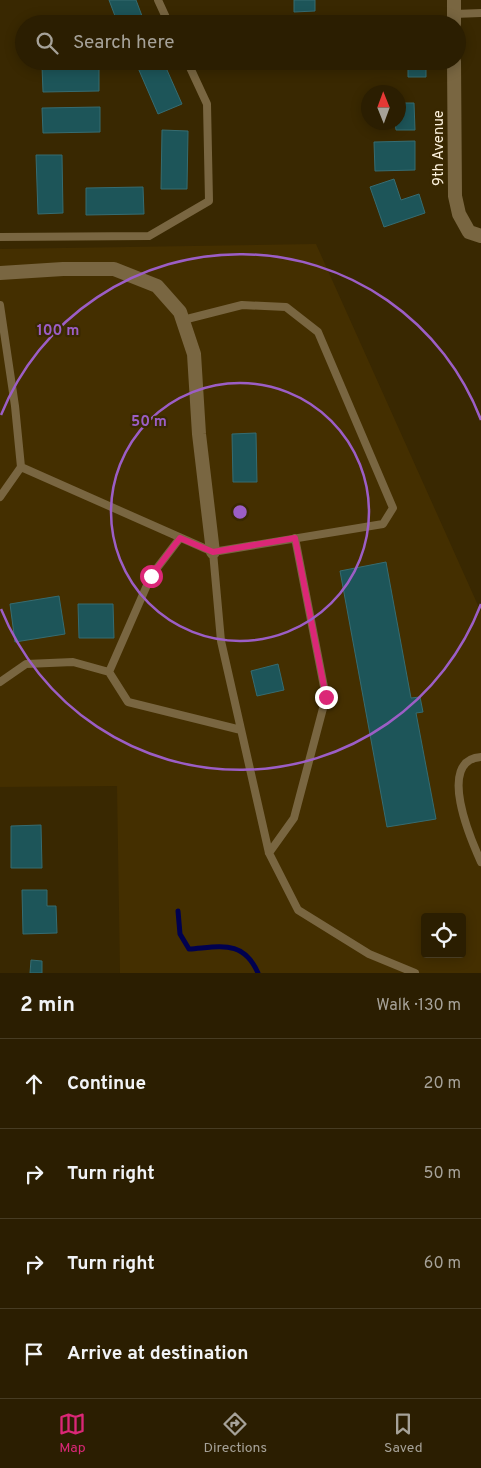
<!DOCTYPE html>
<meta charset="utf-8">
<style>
:root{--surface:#2b1e01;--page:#372b10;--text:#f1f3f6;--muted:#a6a299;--line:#473c23;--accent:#db2777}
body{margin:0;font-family:Overpass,sans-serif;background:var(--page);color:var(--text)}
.controls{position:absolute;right:15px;bottom:15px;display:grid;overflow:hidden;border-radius:5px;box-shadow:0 2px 12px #0003}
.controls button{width:45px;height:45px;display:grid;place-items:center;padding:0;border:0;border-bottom:1px solid var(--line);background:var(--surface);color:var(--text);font:25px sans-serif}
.compass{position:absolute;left:361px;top:85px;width:45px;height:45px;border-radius:50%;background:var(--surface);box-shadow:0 2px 12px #0003;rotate:359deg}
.stop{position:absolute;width:15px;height:15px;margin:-11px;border:4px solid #db2777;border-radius:50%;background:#fff}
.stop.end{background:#db2777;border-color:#fff;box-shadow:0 1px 5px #0008}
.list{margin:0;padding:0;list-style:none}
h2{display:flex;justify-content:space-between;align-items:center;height:65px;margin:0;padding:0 20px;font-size:21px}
h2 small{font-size:16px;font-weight:400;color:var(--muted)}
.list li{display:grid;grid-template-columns:32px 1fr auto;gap:15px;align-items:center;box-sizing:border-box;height:90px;padding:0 20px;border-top:1px solid var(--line)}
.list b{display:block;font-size:19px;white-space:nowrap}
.list em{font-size:16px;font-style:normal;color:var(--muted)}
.icon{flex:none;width:28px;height:28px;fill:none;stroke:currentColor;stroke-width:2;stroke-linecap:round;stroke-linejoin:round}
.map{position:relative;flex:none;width:481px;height:973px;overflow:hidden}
.search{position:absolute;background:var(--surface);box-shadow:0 2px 12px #0003;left:15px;right:15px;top:15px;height:55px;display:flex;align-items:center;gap:12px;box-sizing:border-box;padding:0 18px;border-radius:28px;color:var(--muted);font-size:19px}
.sheet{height:425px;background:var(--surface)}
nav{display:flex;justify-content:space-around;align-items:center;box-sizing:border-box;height:70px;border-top:1px solid var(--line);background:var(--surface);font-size:14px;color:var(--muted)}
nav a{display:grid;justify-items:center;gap:2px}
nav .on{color:var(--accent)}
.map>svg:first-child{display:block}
.built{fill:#442f00;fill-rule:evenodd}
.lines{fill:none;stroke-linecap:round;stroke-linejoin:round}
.stream{stroke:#00014f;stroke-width:5}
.building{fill:#1d5559;stroke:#366c71}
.service{stroke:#796641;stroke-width:8}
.minor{stroke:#796641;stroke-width:14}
.route{stroke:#db2777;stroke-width:6}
.ring{fill:none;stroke:#9c5ec6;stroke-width:2.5}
.labels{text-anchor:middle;stroke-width:4.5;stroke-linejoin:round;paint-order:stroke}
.street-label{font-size:15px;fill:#fdf2dd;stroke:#392801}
.centre{fill:#9c5ec6;stroke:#392801;stroke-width:2.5}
.ring-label{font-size:15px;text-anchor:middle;font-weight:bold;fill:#9c5ec6;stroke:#392801;stroke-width:4.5;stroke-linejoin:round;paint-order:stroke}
</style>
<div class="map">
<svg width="481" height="973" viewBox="0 0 481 973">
<rect width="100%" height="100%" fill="#392801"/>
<!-- built -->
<path class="built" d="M316,244L481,612V973H120L117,786L0,787V249ZM425,917H462V954H425Z"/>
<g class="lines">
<!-- stream -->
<path class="stream" d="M178,911L180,934L189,949C220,947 243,939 258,973"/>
</g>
<!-- building -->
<path class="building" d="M109,0H136L145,24H118Z
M294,0H315V11L294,12Z
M135,61H163L182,104L158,114Z
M399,61H426V77H408V62Z
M99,65V91L43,92L42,66Z
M398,103H414L415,130H396L395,122H398Z
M100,107V132L43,133L42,108Z
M162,130L188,131L187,189H161Z
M415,141V170L375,171L374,142Z
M36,155H62L63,213L38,214Z
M394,179L401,200L419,194L425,213L384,227L370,187Z
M143,187L144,214L86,215V188Z
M256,433L257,482H233L232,434Z
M386,562L411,698L420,697L423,712L416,713L436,819L387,827L340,571Z
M59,596L65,634L15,642L10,604Z
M78,604H113L114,638H79Z
M278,664L284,690L257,696L251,671Z
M41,825L42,868H11V826Z
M22,890H47V906H56L57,933L23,934Z
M31,960L42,961V973H30Z"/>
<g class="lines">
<!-- service -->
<path class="service" d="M158,0L169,24
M454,14L481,13
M0,237L149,236L209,201L207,104L187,61
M0,305L15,406L21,467L0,497
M21,467L213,552L383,524L393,508L318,332L286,307L242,305L183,320
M213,552L221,641L269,853L298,910L369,954L415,973
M109,672L151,576L180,538
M0,682L26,664L73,662L109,672L128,702L241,730
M481,757C436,760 471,840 481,862
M269,853L294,818L326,697L295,538"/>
<!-- minor -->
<path class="minor" d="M454,0V24
M454,61L455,196L459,214L469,232L481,236
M0,273L63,269H114L157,286L180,312L194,354L199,434L213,552"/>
</g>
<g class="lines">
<!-- route -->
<path class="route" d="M151,576L180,538L213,552L295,538L326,697"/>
</g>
<!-- distance rings -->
<g class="ring">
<circle cx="240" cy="512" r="129"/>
<path d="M481 604A258 258 0 0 1 1 609M1 415A258 258 0 0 1 481 420"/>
</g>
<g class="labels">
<!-- street labels -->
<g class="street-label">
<text transform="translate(438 148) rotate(-90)" y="5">9th Avenue</text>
</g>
</g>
<circle cx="240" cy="512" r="8" class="centre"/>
<g class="ring-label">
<text x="58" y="335">100 m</text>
<text x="149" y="426">50 m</text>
</g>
</svg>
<div class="controls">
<button><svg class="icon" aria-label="locate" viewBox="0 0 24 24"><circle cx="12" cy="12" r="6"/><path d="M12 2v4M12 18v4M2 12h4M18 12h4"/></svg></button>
</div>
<svg class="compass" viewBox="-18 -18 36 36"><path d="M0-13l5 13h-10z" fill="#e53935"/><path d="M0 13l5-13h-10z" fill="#a6a299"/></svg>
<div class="stop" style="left:151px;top:576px"></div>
<div class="stop end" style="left:326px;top:697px"></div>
<div class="search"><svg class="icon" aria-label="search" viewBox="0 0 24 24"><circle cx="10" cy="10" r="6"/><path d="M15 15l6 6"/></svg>Search here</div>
</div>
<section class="sheet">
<h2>2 min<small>Walk · 130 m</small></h2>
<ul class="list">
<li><svg class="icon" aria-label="ahead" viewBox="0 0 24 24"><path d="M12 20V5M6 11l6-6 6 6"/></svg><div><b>Continue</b></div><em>20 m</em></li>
<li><svg class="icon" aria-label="right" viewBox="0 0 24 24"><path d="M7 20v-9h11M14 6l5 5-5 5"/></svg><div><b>Turn right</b></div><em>50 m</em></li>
<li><svg class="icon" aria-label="right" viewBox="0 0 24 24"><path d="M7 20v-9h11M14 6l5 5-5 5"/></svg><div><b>Turn right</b></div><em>60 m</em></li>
<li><svg class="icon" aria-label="arrive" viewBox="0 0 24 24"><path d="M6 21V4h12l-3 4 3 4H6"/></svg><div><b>Arrive at destination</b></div></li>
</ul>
</section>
<nav>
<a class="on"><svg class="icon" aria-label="map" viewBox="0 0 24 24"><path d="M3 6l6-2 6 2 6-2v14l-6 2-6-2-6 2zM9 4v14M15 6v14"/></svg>Map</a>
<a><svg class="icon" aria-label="directions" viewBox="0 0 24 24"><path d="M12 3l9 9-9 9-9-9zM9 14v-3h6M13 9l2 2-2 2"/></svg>Directions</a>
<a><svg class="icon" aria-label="saved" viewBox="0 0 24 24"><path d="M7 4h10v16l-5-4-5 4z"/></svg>Saved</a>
</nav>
